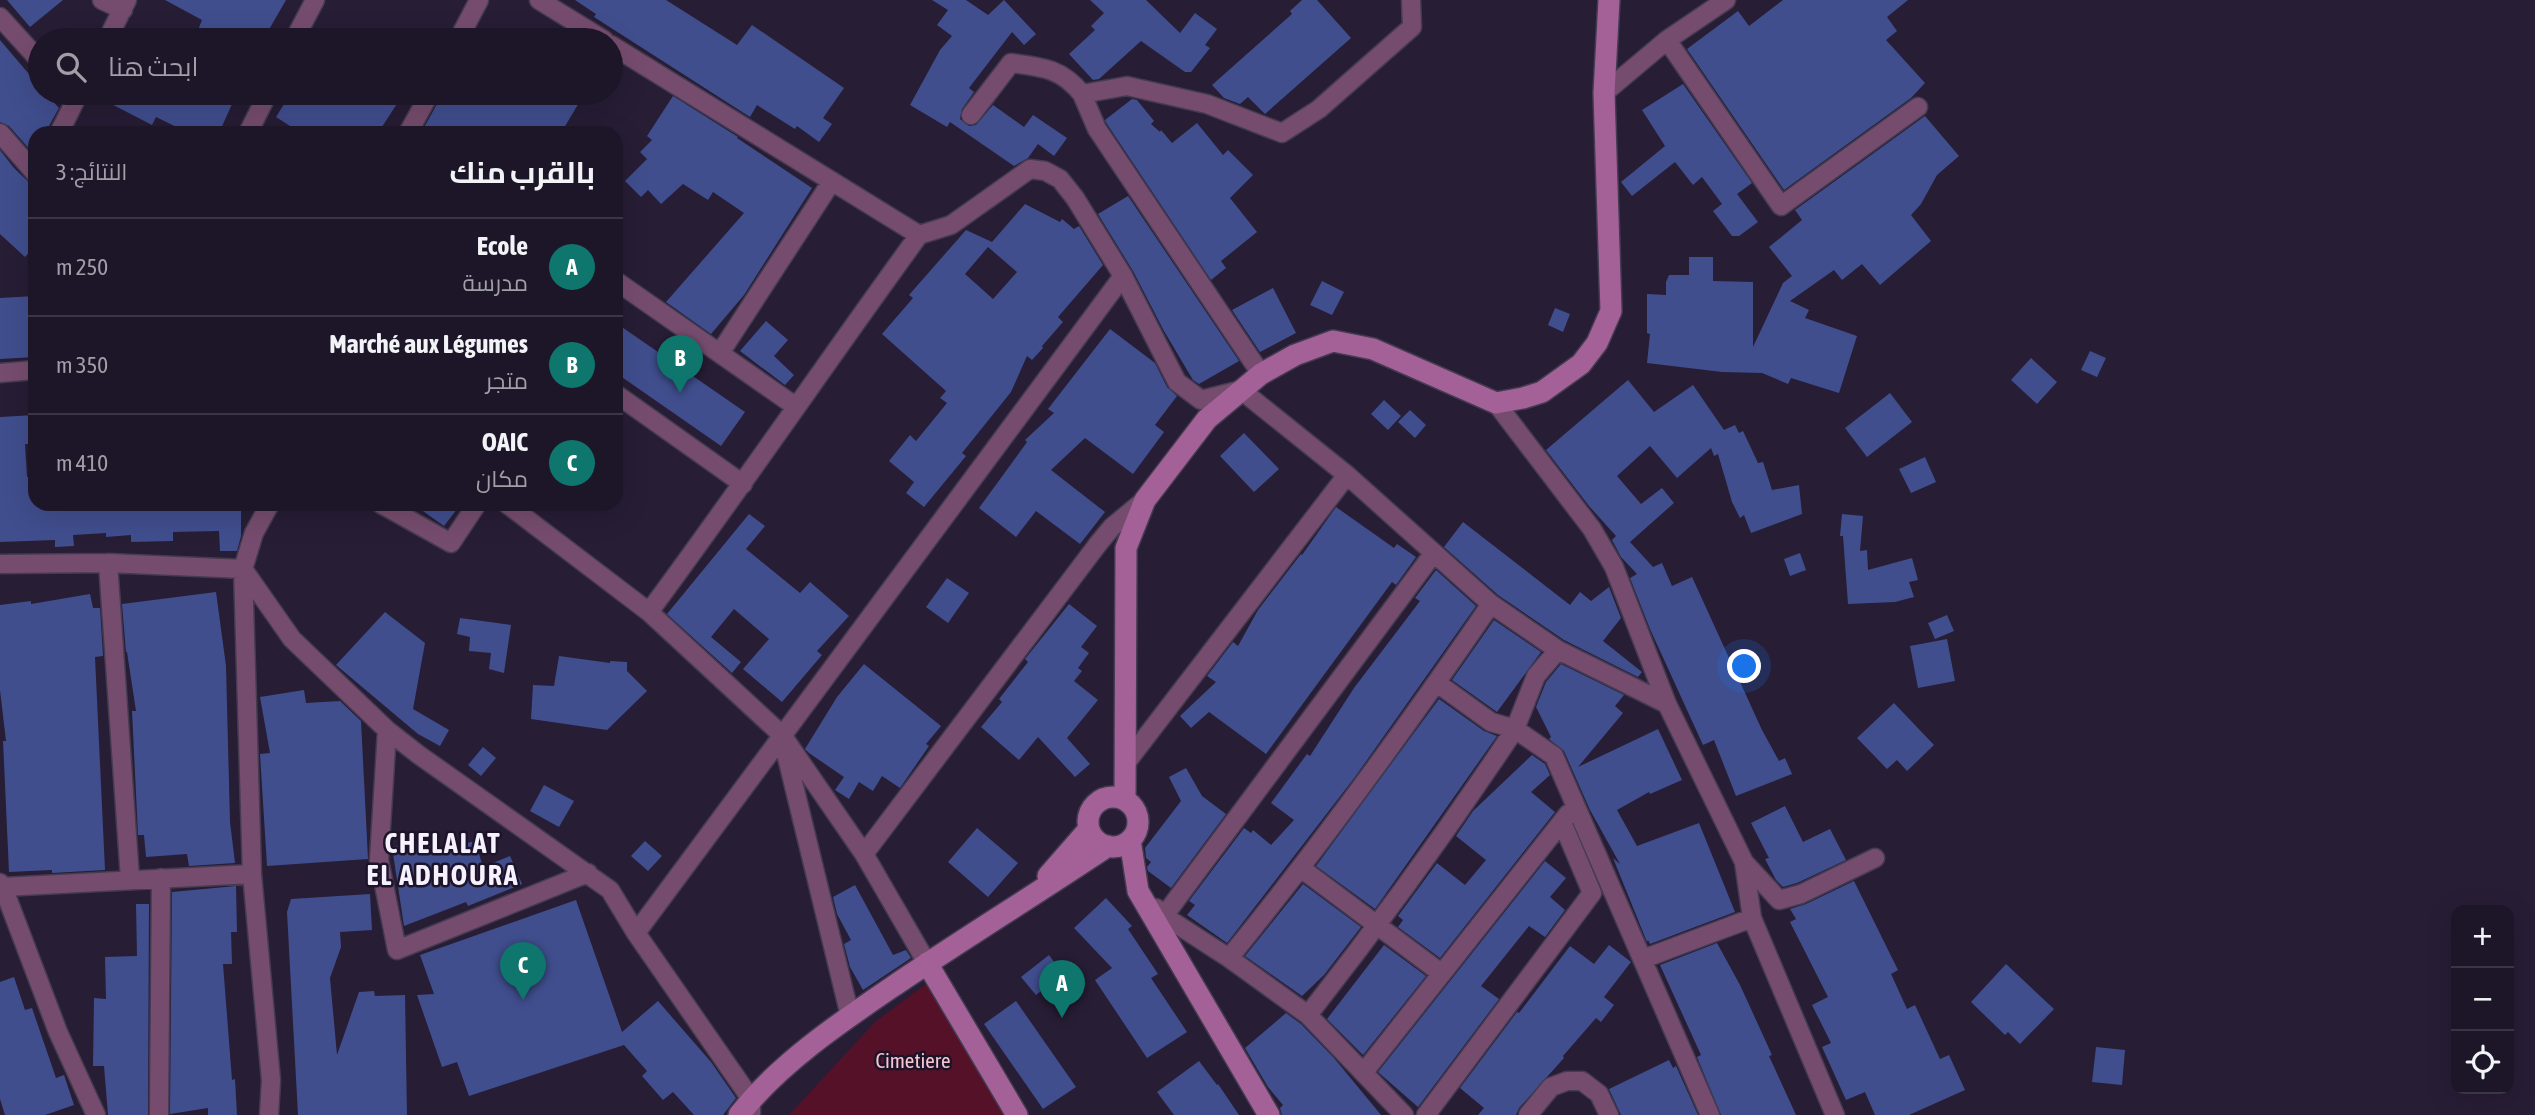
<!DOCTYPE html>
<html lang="ar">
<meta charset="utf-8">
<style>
:root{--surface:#1d1628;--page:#251f30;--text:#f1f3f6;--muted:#a09fa8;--line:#3b3545;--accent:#0f766e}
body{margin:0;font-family:"Asap Condensed",Cairo,sans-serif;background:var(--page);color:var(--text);direction:rtl}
.controls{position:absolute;right:21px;bottom:21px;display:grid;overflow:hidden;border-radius:14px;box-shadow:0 7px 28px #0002}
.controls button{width:63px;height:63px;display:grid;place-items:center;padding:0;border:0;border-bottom:2px solid var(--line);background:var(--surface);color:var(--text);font:35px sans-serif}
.you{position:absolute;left:1745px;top:667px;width:24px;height:24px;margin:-18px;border:5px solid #fff;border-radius:50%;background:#1a73e8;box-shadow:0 0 0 10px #1a73e833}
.badge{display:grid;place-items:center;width:46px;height:46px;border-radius:50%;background:var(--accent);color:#fff;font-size:23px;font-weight:700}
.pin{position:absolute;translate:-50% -58px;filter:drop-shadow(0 2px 4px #0008)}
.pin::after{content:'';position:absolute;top:37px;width:24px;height:21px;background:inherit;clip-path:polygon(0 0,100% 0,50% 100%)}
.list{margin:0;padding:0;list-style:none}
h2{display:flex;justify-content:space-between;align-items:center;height:91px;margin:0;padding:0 28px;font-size:30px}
h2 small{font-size:23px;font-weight:400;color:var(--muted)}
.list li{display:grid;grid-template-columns:46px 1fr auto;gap:21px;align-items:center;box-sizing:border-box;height:98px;padding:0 28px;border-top:2px solid var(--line)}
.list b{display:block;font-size:26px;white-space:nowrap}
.list p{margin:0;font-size:23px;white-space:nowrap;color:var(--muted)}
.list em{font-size:23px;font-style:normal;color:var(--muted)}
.icon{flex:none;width:38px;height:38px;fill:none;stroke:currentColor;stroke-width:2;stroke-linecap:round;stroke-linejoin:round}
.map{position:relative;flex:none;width:2535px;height:1115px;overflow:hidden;direction:ltr}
.search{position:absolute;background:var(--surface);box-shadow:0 7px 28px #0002;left:28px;top:28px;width:595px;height:77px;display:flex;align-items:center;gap:18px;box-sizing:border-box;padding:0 24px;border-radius:38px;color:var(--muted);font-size:26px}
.panel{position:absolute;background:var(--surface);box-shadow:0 7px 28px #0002;left:28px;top:126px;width:595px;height:385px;border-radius:21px;direction:rtl}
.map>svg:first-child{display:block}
.green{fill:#551128}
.building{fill:#404e8e;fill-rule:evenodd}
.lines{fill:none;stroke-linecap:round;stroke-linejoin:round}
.street-casing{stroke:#443b51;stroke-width:21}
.secondary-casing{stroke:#443b51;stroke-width:24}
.street{stroke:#764c6e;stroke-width:18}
.secondary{stroke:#a46198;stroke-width:21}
.labels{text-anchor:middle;stroke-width:5;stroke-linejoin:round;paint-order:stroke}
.park-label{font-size:21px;fill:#f6c7d1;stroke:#1e142a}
.district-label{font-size:28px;font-weight:bold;letter-spacing:2px;fill:#f6f1fe;stroke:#1e142a}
</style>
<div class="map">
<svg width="2535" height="1115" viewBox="0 0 2535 1115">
<rect width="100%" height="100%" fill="#271d35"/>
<!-- green -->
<path class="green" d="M930,981L1008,1115H789L875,1022Z"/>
<!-- building -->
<path class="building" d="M7,0H63L30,27Z
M165,0H286L263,40H194L202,20Z
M575,0H666L737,45L752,25L844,88L823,118L832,124L819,142L797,126L795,129L757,105L750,117L594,17L596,14Z
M932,0H966L988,15L1004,0L1036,34L1024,45L1012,32L969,88L974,92L962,109L960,119L969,126L976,125L993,105L1024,127L1033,115L1067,138L1054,156L1038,144L1028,158L1014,166L950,122L947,127L910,105L940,50L952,36L937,25L948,10Z
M1090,0H1146L1180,33L1195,13L1217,29L1205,45L1210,48L1191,72H1185L1141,41L1099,79L1093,80L1069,54L1095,30L1091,26L1104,13Z
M1302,0H1317L1351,38L1265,114L1248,97L1240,104L1224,98L1212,85L1292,14L1290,11Z
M1783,0H1908L1887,17L1897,31L1886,40L1925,83L1911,98L1784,190L1687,49L1738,11L1749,26Z
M0,40L40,87V93H45L59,108L45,133H35V150L32,152L9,126L0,122Z
M1683,84L1752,183L1737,194L1758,222L1739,236H1732L1713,211L1722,204L1702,177L1693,185L1675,162L1632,196L1621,182L1665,146L1642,110Z
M90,93H237L219,133H189L156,117L152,125Z
M291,93H404L378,133H301L276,117Z
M443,93H566L580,101L561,133H421Z
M673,96L738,137L737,138L812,188L744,295L711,334L666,302L744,213L713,192L708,200L683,184L661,204L648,190L641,197L625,181L647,159L640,152L652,140L647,136Z
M1132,99L1137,100L1154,121L1151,124L1160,132L1161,130L1172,143L1197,123L1223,155L1228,150L1253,175L1230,198L1257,232L1221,261L1226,268L1211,280L1107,124L1105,120Z
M1925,116L1959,156L1937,175L1921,204L1911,215L1931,241L1880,285L1862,264L1842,280L1834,270L1790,301L1809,310L1805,318L1857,336L1839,393L1791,378L1788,384L1762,373L1722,372L1647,363L1650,334L1647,333V294L1666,295V282L1669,275H1689V257H1713V281L1753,282V347L1783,283L1792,276L1769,247L1802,220L1795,210Z
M0,150L14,168L35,188V246L25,257L0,234Z
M1128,196L1239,361L1199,384L1193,380L1164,331L1133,271L1098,214Z
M1025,204L1060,222L1062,219L1074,229L1079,226L1103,265L1058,317L1063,322L1042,346L1043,348L1032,360L1027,356L1011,392L962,453L966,456L924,507L906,493L914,482L889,461L910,435L916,441L947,403L940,398L946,391L882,334L913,298L909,295L966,230L992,242ZM988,247L1017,272L993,299L965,274Z
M1322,281L1344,292L1332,315L1310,305Z
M1273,288L1296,333L1260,352L1232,310Z
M35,296V357L0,359V298Z
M1555,308L1570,314L1563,332L1548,325Z
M766,321L788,340L774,356L794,375L785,385L740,351Z
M616,323L745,412L721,446L616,373Z
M1110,329L1155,363L1167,387L1177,396L1155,425L1164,432L1133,474L1085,438L1051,470L1105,512L1080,544L1036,511L1016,537L979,508L1027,442L1025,440L1054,413L1048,409Z
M2090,351L2106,358L2097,377L2081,370Z
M2031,358L2057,382L2037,404L2011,380Z
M1628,380L1654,412L1693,385L1724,430L1735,425L1739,433L1743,431L1758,463L1763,462L1772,490L1799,485L1802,514L1751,533L1744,515L1740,518L1732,502L1718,454L1714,456L1711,448L1677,478L1650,446L1617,476L1641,504L1662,488L1674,503L1630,542L1653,567L1662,563L1672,586L1692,577L1762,730L1779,761L1785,758L1792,774L1736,796L1714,740L1703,745L1650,629L1630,578L1637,574L1621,557L1612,540L1616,536L1589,506L1546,450Z
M1890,393L1912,422L1867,457L1845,428Z
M1384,400L1401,416L1388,430L1371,414Z
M1410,410L1426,425L1415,438L1398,422Z
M35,415V444H25L27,477H35V504H241V536L237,551H220L219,531L173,532V541L131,542V535L106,537V533L73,535L74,546L55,547V540L0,542V417Z
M1244,433L1279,469L1254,492L1220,456Z
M1925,457L1936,482L1911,493L1899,469Z
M413,504H461L444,526Z
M1336,507L1394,548L1397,544L1416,557L1396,585L1392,582L1266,754L1209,712L1191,728L1180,716L1216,682L1207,676L1233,642L1238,646L1258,610L1301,554L1302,555Z
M749,514L765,526L746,549L800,593L810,582L849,616L817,651L822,655L782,702L743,669L769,639L734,609L711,637L741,662L732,673L667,614Z
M1842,514L1863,516L1860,551L1867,550L1868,570L1912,558L1918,580L1909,582L1914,597L1895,602L1848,604L1843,536H1840Z
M1463,522L1570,605L1580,592L1591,601L1609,587L1621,618L1603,641L1642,672L1638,677L1564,640L1498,595L1444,547Z
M1800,553L1806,570L1790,576L1784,559Z
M1436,570L1476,606L1355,777L1227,943L1187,915L1195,905L1189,901L1244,828L1251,833L1253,830L1271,845L1294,820L1271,803L1307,754L1310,756L1354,688L1420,601L1415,598Z
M947,578L969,593L948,623L926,607Z
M216,592L226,666L230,822L235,863L189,866L187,854L146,857L144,835H138L132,711H136L127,652H126L122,604Z
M90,594L93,608H100L103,656L95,657L105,870L52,873V870L9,872L3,741H6L0,690V605L31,601V604Z
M1069,604L1097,626L1081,647L1089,653L1078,668L1082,671L1074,681L1098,700L1067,738L1090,764L1075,777L1038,737L1019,760L981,727L1002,702L999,699L1028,662L1025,659Z
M385,612L425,643L413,709L449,730L440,746L418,734L336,665Z
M1947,615L1954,631L1935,639L1928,623Z
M460,618L511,625L504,673L489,669L491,653L469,651L470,637L457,634Z
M1494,620L1541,652L1497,712L1452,680Z
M1947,639L1955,681L1918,688L1910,646Z
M559,656L610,663V661L627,662V671L647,691L607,730L531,719L533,685L554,686Z
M864,664L941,726L926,744L929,746L900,788L882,776L873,791L859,782L849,799L835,790L844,777L809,753L805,749L837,697Z
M1561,664L1624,695L1615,706L1623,713L1578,767L1658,729L1682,780L1650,794L1649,792L1617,810L1637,846L1699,823L1735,912L1650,944L1648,940L1647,942L1613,858L1620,864L1590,810L1564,751L1549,739L1551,737L1536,707L1546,682Z
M304,690L306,703L340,701L361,721L368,859L267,866L260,754L270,753L260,697Z
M1439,699L1484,731L1497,736L1375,909L1316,866Z
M1894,703L1934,745L1907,771L1897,760L1887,769L1857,738Z
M483,747L496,758L481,776L468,765Z
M1532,755L1545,764L1550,775L1531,792L1555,812L1440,958L1398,927L1403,920L1398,916L1437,863L1465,885L1486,860L1456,836L1473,811Z
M1186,768L1202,796L1226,814L1171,888L1148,871L1147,867L1151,862L1146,858L1145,848L1181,801L1169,777Z
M544,785L574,801L559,827L530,811Z
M1785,806L1803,842L1830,829L1846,860L1797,883L1783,887L1776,880L1765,859L1769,858L1751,823Z
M977,828L1018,863L988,897L948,862Z
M436,840L437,851L475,841L483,867L510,856L522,884L468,906L466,902L404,926L392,847Z
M645,841L662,856L648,871L631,856Z
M1545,861L1566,878L1550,897L1565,910L1545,937L1529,926L1481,986L1499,999L1418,1107L1378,1072Z
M1854,881L1898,970L1891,974L1907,1009L1915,1005L1940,1059L1949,1055L1965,1090L1909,1115H1875L1865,1092L1846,1100L1822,1047L1831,1043L1812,1005L1828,997L1790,922L1796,919L1790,909L1806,904Z
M1303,884L1361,927L1324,975L1302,996L1245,956Z
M855,885L893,955L906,950L911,958L863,990L850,967L844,944L851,940L837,914L833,897Z
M236,886L237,932H231L232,964H223L232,1080L235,1079L237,1115H208V1108L170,1114L172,892Z
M370,894L372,930L340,932L341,947L330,978L337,1055L359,992L374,991L375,996L405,995L407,1115H298L287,912L291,899Z
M1106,898L1132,926L1128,929L1158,974L1151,978L1187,1032L1147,1058L1095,980L1112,968L1074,928Z
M576,900L622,1032L658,1001L711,1062L736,1098L723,1115H694L673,1092L663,1100L642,1076L647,1071L624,1045L469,1096L457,1062L442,1067L417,995L434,994L420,955Z
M136,904H149L148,1115H108L104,1066H93L94,998L106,999L105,957L137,956Z
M1717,943L1740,985L1772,1055L1769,1056L1796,1115H1721L1697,1057L1701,1055L1660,965Z
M1384,945L1426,976L1363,1055L1327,1019Z
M1609,945L1631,962L1604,997L1614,1005L1601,1022L1596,1018L1563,1056L1564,1058L1519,1108L1516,1115H1478L1484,1108L1460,1088L1517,1012L1519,1013L1570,946L1594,964Z
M1049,955L1063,974L1036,995L1021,977Z
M2006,964L2054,1009L2020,1044L2008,1032L2005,1035L1971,1002Z
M14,977L25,1010L32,1008L56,1078L64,1075L74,1105L45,1115H5L0,1099V982Z
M1016,1001L1076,1087L1043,1109L984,1024Z
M1286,1013L1301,1024L1334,1058L1381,1115H1282L1280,1108L1283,1105L1268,1087L1245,1048Z
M2096,1047L2125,1050L2122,1085L2092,1082Z
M1669,1060L1673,1068L1676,1066L1698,1115H1621L1609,1089Z
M1199,1061L1217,1085L1218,1084L1239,1115H1174L1157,1092Z"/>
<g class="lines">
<!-- street casing -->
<g class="street-casing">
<path id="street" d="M102,0L123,10
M539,0L604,40
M0,17L40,61
M107,40L127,0
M294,40L315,0
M458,40L479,0
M1667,40L1781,206L1918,107
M611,45L919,235
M1604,93L1667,40L1726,0
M971,115L1011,63C1042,67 1061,68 1082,94
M0,133L35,173
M59,133L79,93
M248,133L268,93
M408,133L430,93
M616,281L795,406
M720,353L832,181
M0,373L35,370
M1261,374L1097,129L1082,94L1127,86L1207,104L1282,133L1319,109L1412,27L1411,0
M616,394L743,484
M1496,403L1592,529L1614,567L1667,704L1744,862L1752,918L1835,1115
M381,504L451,543L477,504
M507,504L649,612L782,735L864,854L927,963
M108,563L130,879
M0,564L108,563L243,569L292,639L387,730L419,755L610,890L636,933L751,1099V1113
M649,612C741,488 828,360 919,235L951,225L1030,169L1045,171L1060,179L1075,198L1123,276L1177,382L1201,400L1241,390L1347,475L1491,604L1558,650L1667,704
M1558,650L1536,676L1515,729L1554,756L1710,1115
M387,730L379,860L397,950L588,873
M784,745L850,1016
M1126,763L1347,475
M864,854L1098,544L1112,527L1147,498
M1744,862L1779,900L1801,894L1875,858
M1302,869L1441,973
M0,883L3,887L252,874
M3,887L58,1032L96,1115
M1156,908L1164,916L1229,958L1308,1015L1404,1115
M1164,916L1433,554
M636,933L1123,276
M1229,958C1322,844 1408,725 1491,604
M1643,959L1752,918
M1308,1015C1381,922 1450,827 1515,729L1491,722L1437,683
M1364,1072L1568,814
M159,1115L161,878
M269,1115L271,1080L252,874L243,569L254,533L270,504
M1426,1115L1592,893L1562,822
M1528,1115L1551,1087L1567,1081H1582L1599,1094L1609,1115"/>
</g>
<!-- secondary casing -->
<g class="secondary-casing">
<path id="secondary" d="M1088 822a25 25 0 1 1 50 0a25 25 0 1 1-50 0Z
M1125,800L1126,548L1145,500L1207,419L1261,374L1295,355L1333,341L1373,349L1496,403L1523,398L1542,392L1581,364L1597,343L1611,311L1604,93L1609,0
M1130,840L1138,891L1269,1115
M1048,876L1089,829
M927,963L1017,1115
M739,1115C779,1063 845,1019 898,983C968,936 1039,892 1108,846"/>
</g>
<!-- street -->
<use href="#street" class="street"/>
<!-- secondary -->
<use href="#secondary" class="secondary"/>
</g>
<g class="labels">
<!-- park labels -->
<g class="park-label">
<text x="913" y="1068">Cimetiere</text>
</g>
<!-- district labels -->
<g class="district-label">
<text x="443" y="853">CHELALAT<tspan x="443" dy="32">EL ADHOURA</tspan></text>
</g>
</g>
</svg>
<div class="controls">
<button>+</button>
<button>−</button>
<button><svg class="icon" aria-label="locate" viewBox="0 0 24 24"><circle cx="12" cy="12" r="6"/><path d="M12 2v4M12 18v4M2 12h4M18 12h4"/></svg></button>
</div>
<div class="you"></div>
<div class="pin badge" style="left:1062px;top:1018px">A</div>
<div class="pin badge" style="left:680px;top:393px">B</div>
<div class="pin badge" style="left:523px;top:1000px">C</div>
<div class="search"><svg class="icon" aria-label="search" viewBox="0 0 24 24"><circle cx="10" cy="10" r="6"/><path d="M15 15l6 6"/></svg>ابحث هنا</div>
<section class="panel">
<h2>بالقرب منك<small>النتائج: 3</small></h2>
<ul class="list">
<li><span class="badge">A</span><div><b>Ecole</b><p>مدرسة</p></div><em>250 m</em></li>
<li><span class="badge">B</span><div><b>Marché aux Légumes</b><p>متجر</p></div><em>350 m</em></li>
<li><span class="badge">C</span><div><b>OAIC</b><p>مكان</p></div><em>410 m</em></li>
</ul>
</section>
</div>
